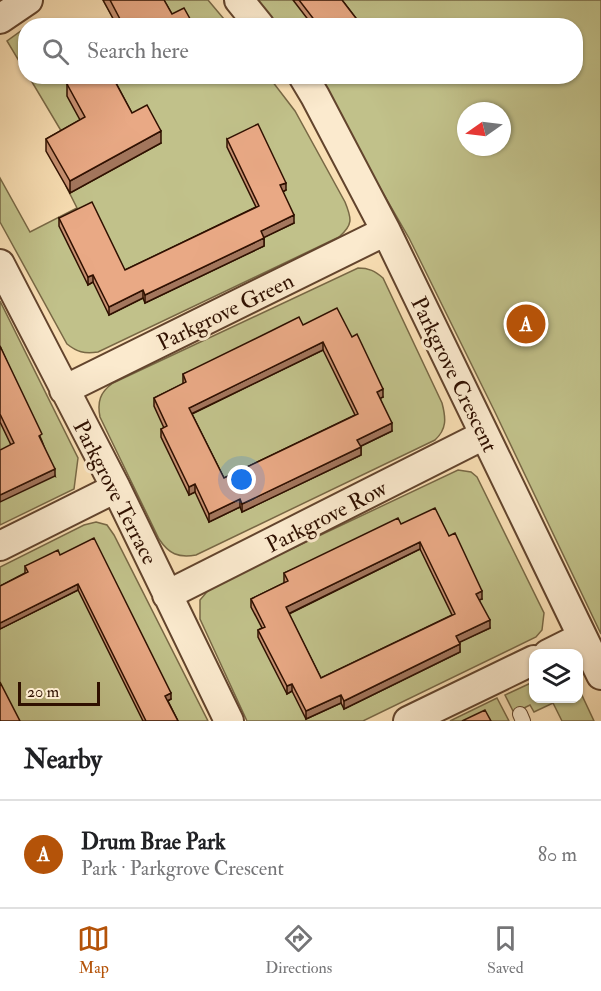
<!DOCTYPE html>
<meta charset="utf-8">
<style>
:root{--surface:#fff;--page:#f2f2f2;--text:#202124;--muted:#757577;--line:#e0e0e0;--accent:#b45309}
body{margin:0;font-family:"IM FELL Double Pica",serif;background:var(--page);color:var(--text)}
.controls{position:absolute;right:18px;bottom:18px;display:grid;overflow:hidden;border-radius:12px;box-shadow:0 2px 4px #0004}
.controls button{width:54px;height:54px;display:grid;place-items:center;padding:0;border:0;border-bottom:2px solid var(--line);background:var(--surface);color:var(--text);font:30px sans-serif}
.compass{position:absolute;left:457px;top:102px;width:54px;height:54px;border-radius:50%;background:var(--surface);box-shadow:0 2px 4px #0004;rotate:256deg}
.scale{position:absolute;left:18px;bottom:15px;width:82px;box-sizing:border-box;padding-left:6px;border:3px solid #2f1000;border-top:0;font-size:16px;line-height:21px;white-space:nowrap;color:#2f1000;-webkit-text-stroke:4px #fbeace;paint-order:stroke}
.you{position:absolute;left:242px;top:480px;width:21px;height:21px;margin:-15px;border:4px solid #fff;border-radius:50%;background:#1a73e8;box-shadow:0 0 0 9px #1a73e833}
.badge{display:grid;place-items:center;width:39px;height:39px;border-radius:50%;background:var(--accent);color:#fff;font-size:20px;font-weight:700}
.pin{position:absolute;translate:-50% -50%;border:3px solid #fff;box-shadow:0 2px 6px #0006}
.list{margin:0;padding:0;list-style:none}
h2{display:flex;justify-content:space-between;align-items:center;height:78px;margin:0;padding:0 24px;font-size:26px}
h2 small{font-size:20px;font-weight:400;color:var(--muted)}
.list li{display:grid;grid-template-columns:39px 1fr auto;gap:18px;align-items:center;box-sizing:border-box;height:108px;padding:0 24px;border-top:2px solid var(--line)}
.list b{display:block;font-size:22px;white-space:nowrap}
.list p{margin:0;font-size:20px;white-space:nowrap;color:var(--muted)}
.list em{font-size:20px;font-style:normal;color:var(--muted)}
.icon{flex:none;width:33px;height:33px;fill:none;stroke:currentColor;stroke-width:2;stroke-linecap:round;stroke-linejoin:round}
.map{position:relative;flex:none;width:601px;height:721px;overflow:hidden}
.search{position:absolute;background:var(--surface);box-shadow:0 2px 4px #0004;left:18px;right:18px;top:18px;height:66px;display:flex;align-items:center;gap:15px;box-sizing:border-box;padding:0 21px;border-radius:24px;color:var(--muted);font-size:22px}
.sheet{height:186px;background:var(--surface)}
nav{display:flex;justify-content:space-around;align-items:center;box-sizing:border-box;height:84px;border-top:2px solid var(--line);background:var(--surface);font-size:16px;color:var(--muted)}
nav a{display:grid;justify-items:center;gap:3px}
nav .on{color:var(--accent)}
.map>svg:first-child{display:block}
.green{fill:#c1c18a;stroke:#786845;stroke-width:1.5;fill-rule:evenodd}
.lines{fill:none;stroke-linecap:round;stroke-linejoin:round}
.lane-casing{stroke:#62442d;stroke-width:16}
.street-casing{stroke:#62442d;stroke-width:32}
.lane{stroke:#fbeace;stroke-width:14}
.street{stroke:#fbeace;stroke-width:28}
.wall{fill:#c89172;stroke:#2f1000;stroke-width:1.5;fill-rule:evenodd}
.shaded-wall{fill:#a3765d;stroke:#2f1000;stroke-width:1.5}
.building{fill:#e9a985;stroke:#2f1000;stroke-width:1.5;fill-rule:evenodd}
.labels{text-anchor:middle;stroke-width:6;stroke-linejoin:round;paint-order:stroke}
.street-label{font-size:22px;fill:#2f1000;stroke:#fbeace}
</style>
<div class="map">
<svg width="601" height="721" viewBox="0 0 601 721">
<rect width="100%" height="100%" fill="#f9dfb4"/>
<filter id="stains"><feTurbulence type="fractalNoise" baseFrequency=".00333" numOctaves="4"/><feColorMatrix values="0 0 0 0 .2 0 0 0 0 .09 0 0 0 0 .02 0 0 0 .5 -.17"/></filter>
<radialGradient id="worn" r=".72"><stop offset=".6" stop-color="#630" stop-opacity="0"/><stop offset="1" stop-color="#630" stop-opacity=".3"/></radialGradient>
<!-- green -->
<path class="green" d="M103,0H208L229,25H117Z
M257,0H601V634L494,410L409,238L316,77L576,76V26L276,25ZM466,111H502V147H466Z
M25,28V71L7,41Z
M29,77H269L295,111L345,202C352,219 353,225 339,237L98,352C84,354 77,352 67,344L0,222V178L30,232L77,208L66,186V139Z
M358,268C369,268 375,271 383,278L442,403C446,418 447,429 435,440L196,555C178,558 169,554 159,539L100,417C97,402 100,392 113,383Z
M0,301L78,458L74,489L0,525Z
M458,470L471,472L477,477L544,613L542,630L536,637L363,721H247L200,619V600L211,587Z
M96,522L107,525L114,535L208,721H0V567L84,525Z
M533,682L534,698H578L579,689L594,721H562L553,703L534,712L530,705L514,713L505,695Z
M497,698L509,721H450Z"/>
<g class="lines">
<!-- lane casing -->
<g class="lane-casing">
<path id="lane" d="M520,714L523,721"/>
</g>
<!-- street casing -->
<g class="street-casing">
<path id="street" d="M239,0L260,26
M0,19L28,0
M303,76L315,96L386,231L601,675
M0,264L116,488L229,721
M64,390L386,231
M0,546L116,488
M167,595L484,435
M548,654L582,637
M408,721L534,660"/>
</g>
<!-- lane -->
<use href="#lane" class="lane"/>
<!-- street -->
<use href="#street" class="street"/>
</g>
<!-- wall -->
<path class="wall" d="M103,0H164L172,14L194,26L116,24Z
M293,0H342L362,26H313Z
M123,76L115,81L132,113L161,143L70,193L46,151V139L80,120L67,96V84Z
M227,139L286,190L283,192L294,223L264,237V246L145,303L143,298L109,315L93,282L88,285L59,226V218L125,270L256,207L227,147Z
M303,325L352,337L383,397L380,398L392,431L361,446V455L242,512L240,507L209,522L195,492L189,495L161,437V429L164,428L154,406V398L183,384V374ZM323,350L355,415L224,478L192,414Z
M0,346L42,441L55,476L11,445L0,422Z
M401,524L449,536L482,599L479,600L490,628L459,642L460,652L344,709L341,703L306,719L292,691L287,694L258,637V630L262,628L251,607V599L284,583V573ZM420,549L452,615L321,678L289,614Z
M60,555L171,699L168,701L178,721H143L78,590L0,629V586L25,573V566Z"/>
<!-- shaded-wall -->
<path class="shaded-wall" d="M110,76H123L110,84Z
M161,131V143L70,193V181Z
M286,183V190L280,193V185Z
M294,215V223L261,239V231Z
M264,238V246L145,303V295Z
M93,275V282L88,285V277Z
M143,290V298L109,315V307Z
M323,342V350L189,415V408Z
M383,389V397L377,400V392Z
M392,423V431L357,448V440Z
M361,447V455L242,512V504Z
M55,469V476L0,502V495Z
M195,484V492L189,495V487Z
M240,499V507L209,522V514Z
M420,542V549L286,615V607Z
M78,584V590L0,629V623Z
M482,591V599L476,601V594Z
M490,620V628L456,644V636Z
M460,644V652L344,709V701Z
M292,684V691L287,694V686Z
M171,693V699L165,702V696Z
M341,695V703L306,719V711Z"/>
<!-- building -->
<path class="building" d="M110,0H164L172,14L184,8L194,26H114L121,21Z
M299,0H342L362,26H319Z
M80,76H112L132,113L147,105L161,131L70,181L46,139L85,117L67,84Z
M258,124L286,183L280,185L294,215L261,231L264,238L145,295L143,290L109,307L93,275L88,277L59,218L92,202L125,270L259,206L227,139Z
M337,308L352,337L357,334L383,389L377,392L392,423L357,440L361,447L242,504L240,499L209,514L195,484L189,487L161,429L167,426L154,398L186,382L183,374L271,331L299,317L303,325ZM323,342L358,414L224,478L189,408Z
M0,346L42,434L39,436L55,469L0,495V450L14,443L0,414Z
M435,508L449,536L455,533L482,591L476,594L490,620L456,636L460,644L344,701L341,695L306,711L292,684L287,686L258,630L265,627L251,599L288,581L284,573L398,518L401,524ZM420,542L455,614L321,678L286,607Z
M94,538L171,693L165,696L178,721H146L78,584L0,623V586L28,572L25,566L58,550L60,555Z
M0,682L20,721H0Z
M485,710L491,721H462Z"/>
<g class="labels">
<!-- street labels -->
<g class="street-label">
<text transform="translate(225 311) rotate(-26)" y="8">Parkgrove Green</text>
<text transform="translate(455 374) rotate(64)" y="8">Parkgrove Crescent</text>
<text transform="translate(116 492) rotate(63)" y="8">Parkgrove Terrace</text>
<text transform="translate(326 516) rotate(-27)" y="8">Parkgrove Row</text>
</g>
</g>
<rect width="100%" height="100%" filter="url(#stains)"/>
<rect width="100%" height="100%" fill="url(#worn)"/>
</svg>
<div class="controls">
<button><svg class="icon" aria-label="layers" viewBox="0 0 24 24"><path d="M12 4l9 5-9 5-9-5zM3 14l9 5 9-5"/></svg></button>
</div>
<svg class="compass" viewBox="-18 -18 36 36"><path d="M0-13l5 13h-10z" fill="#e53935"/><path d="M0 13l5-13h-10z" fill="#757577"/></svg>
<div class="scale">20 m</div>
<div class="you"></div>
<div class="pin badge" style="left:526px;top:324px">A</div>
<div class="search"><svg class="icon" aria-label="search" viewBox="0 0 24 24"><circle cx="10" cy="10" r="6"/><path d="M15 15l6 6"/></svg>Search here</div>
</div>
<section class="sheet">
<h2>Nearby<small></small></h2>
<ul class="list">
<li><span class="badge">A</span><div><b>Drum Brae Park</b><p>Park · Parkgrove Crescent</p></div><em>80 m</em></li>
</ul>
</section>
<nav>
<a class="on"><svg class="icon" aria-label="map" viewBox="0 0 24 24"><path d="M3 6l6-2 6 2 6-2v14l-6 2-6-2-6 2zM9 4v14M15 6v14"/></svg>Map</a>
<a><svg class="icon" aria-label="directions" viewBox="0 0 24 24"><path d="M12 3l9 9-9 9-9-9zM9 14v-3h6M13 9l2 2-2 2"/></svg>Directions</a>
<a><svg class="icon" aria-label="saved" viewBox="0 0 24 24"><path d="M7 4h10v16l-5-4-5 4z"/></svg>Saved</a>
</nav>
